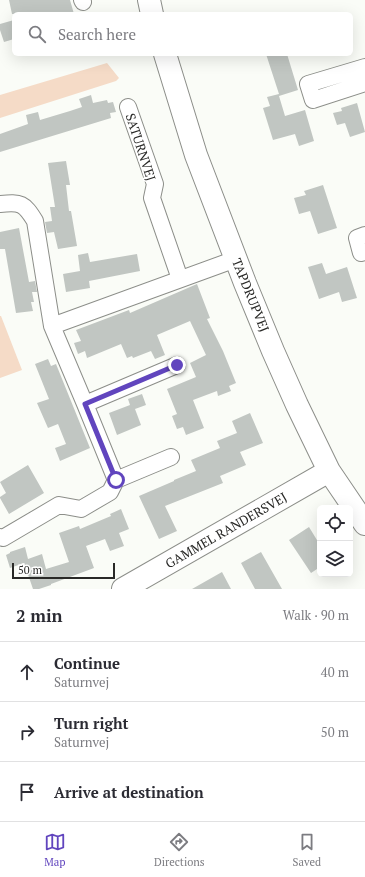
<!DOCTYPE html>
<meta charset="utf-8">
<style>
:root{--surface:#fff;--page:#f7f7f7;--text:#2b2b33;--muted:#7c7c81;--line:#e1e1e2;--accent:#6145be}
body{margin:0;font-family:"PT Serif",serif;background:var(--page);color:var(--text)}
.controls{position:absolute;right:12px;bottom:12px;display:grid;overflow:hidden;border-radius:6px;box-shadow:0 4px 16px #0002}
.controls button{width:36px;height:36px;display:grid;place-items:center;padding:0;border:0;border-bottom:1px solid var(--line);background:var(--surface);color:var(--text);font:20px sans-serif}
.scale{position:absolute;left:12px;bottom:10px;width:103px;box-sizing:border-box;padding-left:4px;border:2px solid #292927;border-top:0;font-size:11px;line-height:14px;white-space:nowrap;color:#292927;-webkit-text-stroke:3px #fff;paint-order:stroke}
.stop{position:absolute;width:12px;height:12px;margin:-9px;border:3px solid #6145be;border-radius:50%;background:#fff}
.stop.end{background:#6145be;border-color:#fff;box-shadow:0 1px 4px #0008}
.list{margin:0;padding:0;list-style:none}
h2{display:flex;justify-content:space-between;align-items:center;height:52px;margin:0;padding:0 16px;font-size:17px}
h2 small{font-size:13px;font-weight:400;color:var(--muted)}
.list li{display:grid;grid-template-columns:26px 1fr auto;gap:12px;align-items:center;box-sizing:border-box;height:60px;padding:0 16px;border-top:1px solid var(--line)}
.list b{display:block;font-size:15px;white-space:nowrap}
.list p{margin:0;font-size:13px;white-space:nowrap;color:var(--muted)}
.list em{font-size:13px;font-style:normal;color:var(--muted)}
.icon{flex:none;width:22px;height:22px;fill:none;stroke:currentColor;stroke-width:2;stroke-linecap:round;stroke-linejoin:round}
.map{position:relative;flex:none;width:365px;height:589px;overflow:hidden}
.search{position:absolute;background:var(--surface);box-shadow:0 4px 16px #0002;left:12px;right:12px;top:12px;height:44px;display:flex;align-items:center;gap:10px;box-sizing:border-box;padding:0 14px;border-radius:6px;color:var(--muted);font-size:15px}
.sheet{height:232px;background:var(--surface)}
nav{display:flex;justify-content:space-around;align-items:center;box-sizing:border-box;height:56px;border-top:1px solid var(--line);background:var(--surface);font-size:11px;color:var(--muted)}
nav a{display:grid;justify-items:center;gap:2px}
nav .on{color:var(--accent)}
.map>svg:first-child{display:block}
.green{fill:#f5dbc7}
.building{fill:#c1c6c2}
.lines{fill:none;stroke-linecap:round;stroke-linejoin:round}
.street-casing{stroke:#8c8e89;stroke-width:18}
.secondary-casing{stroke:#8c8e89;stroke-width:24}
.street{stroke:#fff;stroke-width:16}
.secondary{stroke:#fff;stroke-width:22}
.route{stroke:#6145be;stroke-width:5}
.labels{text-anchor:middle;stroke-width:3;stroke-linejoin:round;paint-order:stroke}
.street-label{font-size:13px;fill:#292927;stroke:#fff}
</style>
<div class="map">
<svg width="365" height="589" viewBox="0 0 365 589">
<rect width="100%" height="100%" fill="#fafcf7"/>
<!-- green -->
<path class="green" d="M107,63L119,78L116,81L0,118V95Z
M0,316H1L22,370L0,378Z"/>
<!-- building -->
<path class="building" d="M9,0H70L74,14H12Z
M14,20V39L4,42L0,30V24Z
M266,54H287L298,90L279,96L285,116L305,110L314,141L299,146L295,134L273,140L263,108L270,106L267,97L279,94Z
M91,95L93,103L107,100L108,103L113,102L116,112L110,113L111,118L0,152V134L28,124L26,115L38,112L40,120L70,111L82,107L79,99Z
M357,103L365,132L350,137L345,123L337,125L333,113L342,111L341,108Z
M66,161L70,185H66L69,211H71L77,246L58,249L54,232L47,233L45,222L52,221L50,207H55L48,163Z
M323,185L337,228L318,234L310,211L299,214L294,198L306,195L304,191Z
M19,228L29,282L35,281L37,292H32L34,302H31L33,311L16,313L5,249H0V232Z
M88,253L90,262L137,254L140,271L89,281L90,288L66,292L63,274L80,271L78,255Z
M322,263L326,274L347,267L357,298L342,302L339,292L319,299L308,267Z
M197,284L210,318L207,319L223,351L236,383L229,386L231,391L218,396L217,391L193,400L204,428L186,435L183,427L177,429L172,416L177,414L167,389L196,377L190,363L206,355L190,321L157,335L165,355L155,359L151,351L133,358L132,356L127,358L121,344L87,358L85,351L78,354L74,343L81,341L76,330L129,310L130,313Z
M48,359L51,366L56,364L90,448L60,461L55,448L66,444L58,424L48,428L37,403L49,399L35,364Z
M142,394L146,405L135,409L141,425L117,435L109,413L130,405L128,399Z
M250,413L263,443L240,452L246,465L220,476L223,483L165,506L177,531L159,539L139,496L174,481V480L196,471L191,460L220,448L217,441L237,433L232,421Z
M28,465L44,493L9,514L0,498V497L6,493L0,482Z
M121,509L129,529L119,533L124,546L110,551L105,539L86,546L94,568L51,584V585L39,589H33L24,563L10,568L6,555L10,553V552L25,547L28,559L42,554L46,569L69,562L59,533L79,526L80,529L111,516L110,514Z
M309,527L320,545V567L311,573L289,540Z
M261,552L282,589H255L241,563Z
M222,572L231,589H192Z"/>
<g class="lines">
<!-- street casing -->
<g class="street-casing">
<path id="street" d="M82,0L83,2
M365,67L308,84L313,100L365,83
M128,107L155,184L152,198L180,279
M0,204C21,202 24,203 35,221L52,326L85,404L116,480
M365,235L357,238L361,253L365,252
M52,326L236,259
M85,404L177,365
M0,537L3,538L59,505L81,509L110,492L116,480L171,457"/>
</g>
<!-- secondary casing -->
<g class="secondary-casing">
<path id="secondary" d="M149,0L152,14
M165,54L196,155L245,283L273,351L297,405L329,471L365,524
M123,589L329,471"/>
</g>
<!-- street -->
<use href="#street" class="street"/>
<!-- secondary -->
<use href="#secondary" class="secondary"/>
</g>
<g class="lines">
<!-- route -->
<path class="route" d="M116,480L85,404L177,365"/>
</g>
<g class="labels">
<!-- street labels -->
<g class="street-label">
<text transform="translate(141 147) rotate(72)" y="5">SATURNVEJ</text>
<text transform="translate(251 295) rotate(68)" y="5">TAPDRUPVEJ</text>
<text transform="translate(226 530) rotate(-30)" y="5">GAMMEL RANDERSVEJ</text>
</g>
</g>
</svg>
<div class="controls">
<button><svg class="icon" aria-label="locate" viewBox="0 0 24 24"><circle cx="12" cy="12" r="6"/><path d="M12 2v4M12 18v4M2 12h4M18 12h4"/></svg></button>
<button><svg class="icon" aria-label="layers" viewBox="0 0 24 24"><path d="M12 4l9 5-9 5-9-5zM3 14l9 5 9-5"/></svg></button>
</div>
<div class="scale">50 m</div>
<div class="stop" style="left:116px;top:480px"></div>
<div class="stop end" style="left:177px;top:365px"></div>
<div class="search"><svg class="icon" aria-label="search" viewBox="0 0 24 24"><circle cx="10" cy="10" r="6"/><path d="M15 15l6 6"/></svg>Search here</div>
</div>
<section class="sheet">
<h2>2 min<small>Walk · 90 m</small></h2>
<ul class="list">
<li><svg class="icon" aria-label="ahead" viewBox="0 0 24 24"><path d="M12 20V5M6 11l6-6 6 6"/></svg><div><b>Continue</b><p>Saturnvej</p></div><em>40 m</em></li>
<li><svg class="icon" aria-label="right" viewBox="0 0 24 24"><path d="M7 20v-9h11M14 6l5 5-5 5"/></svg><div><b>Turn right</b><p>Saturnvej</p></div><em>50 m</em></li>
<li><svg class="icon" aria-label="arrive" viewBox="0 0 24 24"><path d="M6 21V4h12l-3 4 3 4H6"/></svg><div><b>Arrive at destination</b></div></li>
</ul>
</section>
<nav>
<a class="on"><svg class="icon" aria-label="map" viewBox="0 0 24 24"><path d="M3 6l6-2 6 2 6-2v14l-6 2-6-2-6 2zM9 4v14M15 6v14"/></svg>Map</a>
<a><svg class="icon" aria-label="directions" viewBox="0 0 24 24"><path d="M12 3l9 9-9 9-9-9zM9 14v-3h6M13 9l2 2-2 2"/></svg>Directions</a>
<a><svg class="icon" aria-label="saved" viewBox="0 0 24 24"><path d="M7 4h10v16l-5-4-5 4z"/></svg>Saved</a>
</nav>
